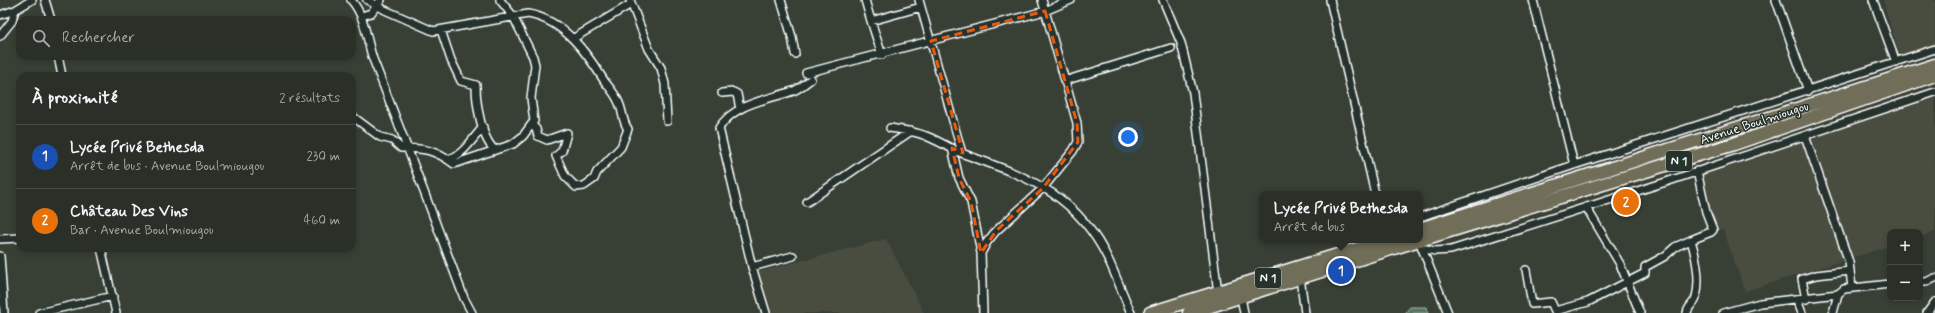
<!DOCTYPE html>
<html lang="fr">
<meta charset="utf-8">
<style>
:root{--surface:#2a3028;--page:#323830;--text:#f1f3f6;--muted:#a5a9a8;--line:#464b45;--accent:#1a73e8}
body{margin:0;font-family:Mynerve,sans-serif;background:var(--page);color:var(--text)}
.controls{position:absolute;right:12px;bottom:12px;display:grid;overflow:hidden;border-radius:8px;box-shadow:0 2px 6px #0003}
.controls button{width:36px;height:36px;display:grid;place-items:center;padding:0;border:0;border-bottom:1px solid var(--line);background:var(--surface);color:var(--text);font:20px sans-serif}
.you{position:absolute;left:1128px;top:137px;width:14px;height:14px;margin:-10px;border:3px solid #fff;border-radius:50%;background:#1a73e8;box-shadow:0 0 0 6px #1a73e833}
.badge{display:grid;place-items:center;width:26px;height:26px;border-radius:50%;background:var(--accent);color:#fff;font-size:13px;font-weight:700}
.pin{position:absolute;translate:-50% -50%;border:2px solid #fff;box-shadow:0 1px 4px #0006}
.popup{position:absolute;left:1259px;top:191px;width:164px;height:52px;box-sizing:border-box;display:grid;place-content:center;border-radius:8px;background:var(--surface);filter:drop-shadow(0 1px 3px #0005);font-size:13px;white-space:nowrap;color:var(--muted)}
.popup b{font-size:15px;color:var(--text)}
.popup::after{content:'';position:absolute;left:50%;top:100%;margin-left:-8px;border:8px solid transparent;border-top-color:var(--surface)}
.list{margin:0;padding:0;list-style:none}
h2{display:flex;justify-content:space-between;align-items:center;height:52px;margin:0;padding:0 16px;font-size:17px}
h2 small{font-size:13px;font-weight:400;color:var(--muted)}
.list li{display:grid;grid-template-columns:26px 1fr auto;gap:12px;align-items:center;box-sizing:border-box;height:64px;padding:0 16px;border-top:1px solid var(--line)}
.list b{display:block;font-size:15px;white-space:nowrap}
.list p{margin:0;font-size:13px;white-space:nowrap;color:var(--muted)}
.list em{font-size:13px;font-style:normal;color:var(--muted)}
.icon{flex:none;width:22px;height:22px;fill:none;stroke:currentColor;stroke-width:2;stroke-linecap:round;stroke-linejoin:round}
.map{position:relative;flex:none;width:1935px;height:313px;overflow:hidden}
.search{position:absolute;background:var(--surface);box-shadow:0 2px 6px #0003;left:16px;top:16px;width:340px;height:44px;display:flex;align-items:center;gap:10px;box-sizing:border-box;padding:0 14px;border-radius:12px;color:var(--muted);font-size:15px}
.panel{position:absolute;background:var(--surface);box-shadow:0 2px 6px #0003;left:16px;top:72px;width:340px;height:180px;border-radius:12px}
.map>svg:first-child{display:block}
.built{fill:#484d40}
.grass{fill:#57755d;stroke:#abbaae}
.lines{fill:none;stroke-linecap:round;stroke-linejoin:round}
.street-casing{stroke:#fff;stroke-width:10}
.highway-casing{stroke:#fff;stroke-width:15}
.street{stroke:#26332d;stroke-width:7}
.highway{stroke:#706e59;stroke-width:12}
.marked{fill:none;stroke:#e8590c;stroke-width:3;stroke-dasharray:8 5;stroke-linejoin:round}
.labels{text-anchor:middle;stroke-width:3;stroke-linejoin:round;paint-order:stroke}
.shield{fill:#26332d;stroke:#bec2c0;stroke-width:1}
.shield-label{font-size:12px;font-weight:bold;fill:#fff}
.street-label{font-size:13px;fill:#fff;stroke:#26332d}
</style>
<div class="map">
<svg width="1935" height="313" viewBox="0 0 1935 313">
<rect width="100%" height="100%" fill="#384036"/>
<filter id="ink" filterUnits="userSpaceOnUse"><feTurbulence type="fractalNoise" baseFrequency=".025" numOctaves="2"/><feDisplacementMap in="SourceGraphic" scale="8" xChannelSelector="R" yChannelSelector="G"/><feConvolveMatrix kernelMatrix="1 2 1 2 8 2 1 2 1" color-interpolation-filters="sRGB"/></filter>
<g filter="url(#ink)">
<!-- built -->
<path class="built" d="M1883,0H1935V47L1901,59Z
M1935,98V232L1920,237V232H1890V246L1745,291L1723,229L1717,230L1700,176Z
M886,239L924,313H770L758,272Z"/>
<!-- grass -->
<path class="grass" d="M1410,307H1426L1428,313H1405Z"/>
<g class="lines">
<!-- street casing -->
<g class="street-casing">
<path id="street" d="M45,0L51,20
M351,0C366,17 366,39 373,59C404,138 434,218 464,298L472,313
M367,0L385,10L433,31L528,14C564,20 587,53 605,82C610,88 616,95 619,103C623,111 622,121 628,129L621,147L597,172L594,179L584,186L576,187L565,176L556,156L562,151L567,133
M630,0L649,49L661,68L665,84L667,121
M781,0L792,37L795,54
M865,0L871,21L921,7
M919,0L962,153
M1163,0L1181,43L1193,93L1218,293
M1330,0L1375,194
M1533,0L1574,165
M1776,0L1808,91
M1873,0L1896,62
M0,15L15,10
M362,16L371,13L381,0
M871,21L882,55
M441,30L451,60L461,81L476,85C476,102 481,139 495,150
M0,36L12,21L15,10L32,0
M574,38L631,4
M58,56L62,76
M806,73L1045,11L1071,0
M1064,81L1171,48
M722,93L733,92L737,94L740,109
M352,116L380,137L392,140L401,148C424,148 435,150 454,164L513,144L523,136L534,121L531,98L535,65L533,57L513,16L500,0
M532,125L536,129L538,136L547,140L567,133
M890,128C902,130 914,131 926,136C939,141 951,149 964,154C1030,178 1078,194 1110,263C1117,279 1124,296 1131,313
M1805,136L1849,262L1852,288
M952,148L959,178L971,202L978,237L981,253L983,313
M448,159C462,157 474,137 483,127
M807,202L911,131
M1586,207L1620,264L1640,313
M1420,217L1574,165L1935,49
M0,239L20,238
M1421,246L1448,313
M101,248L116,313
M1422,248L1435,251L1451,250L1669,181L1935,92
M981,253L987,242L996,231L1043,188L1073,151L1078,142L1077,123L1042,0
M0,256L4,313
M752,267L793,256
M1526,270L1532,304L1551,302L1555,311L1588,302L1645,273V267L1665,256L1675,247L1691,240
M1300,278L1305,313
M1920,282H1926L1935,278
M1241,297L1244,313
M1806,299L1802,279L1816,275L1850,271
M1797,300L1802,313
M39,313L113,296
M766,313L752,267L719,128C735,103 767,100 793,91C799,89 806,83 811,79
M1687,313C1688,306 1695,303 1696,297C1701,279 1696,257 1691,240L1711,232L1713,230L1706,212L1697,171
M1723,313L1760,303L1838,294L1844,289L1890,284
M1833,313L1838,294
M1927,313L1935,302"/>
</g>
<!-- highway casing -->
<g class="highway-casing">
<path id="highway" d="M1420,229L1935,65
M1420,240L1734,144L1935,75
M1150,313L1386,240
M1189,313L1419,240"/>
</g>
<!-- street -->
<use href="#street" class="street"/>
<!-- highway -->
<use href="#highway" class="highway"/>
</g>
</g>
<!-- marked area -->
<path class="marked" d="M1045,11L1077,123L1078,142L1043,188L996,231L981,253L971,202L959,178L952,148L963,153L931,41Z"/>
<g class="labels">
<!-- shield labels -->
<g class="shield">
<rect x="1666" y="151" width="26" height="20" rx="3"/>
<rect x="1255" y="268" width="26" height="20" rx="3"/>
</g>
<g class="shield-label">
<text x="1679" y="165">N 1</text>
<text x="1268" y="282">N 1</text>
</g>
<!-- street labels -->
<g class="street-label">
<text transform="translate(1754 122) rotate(-18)" y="5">Avenue Boulmiougou</text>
</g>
</g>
</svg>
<div class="controls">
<button>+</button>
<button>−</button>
</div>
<div class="you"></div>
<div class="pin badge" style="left:1341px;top:271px;background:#1a4fb4">1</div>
<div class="popup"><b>Lycée Privé Bethesda</b>Arrêt de bus</div>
<div class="pin badge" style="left:1626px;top:202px;background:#e8710a">2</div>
<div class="search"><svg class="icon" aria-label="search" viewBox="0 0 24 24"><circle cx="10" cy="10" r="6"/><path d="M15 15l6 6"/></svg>Rechercher</div>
<section class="panel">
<h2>À proximité<small>2 résultats</small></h2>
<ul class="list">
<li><span class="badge" style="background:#1a4fb4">1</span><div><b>Lycée Privé Bethesda</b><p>Arrêt de bus · Avenue Boulmiougou</p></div><em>230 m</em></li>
<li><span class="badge" style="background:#e8710a">2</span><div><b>Château Des Vins</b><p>Bar · Avenue Boulmiougou</p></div><em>460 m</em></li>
</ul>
</section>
</div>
